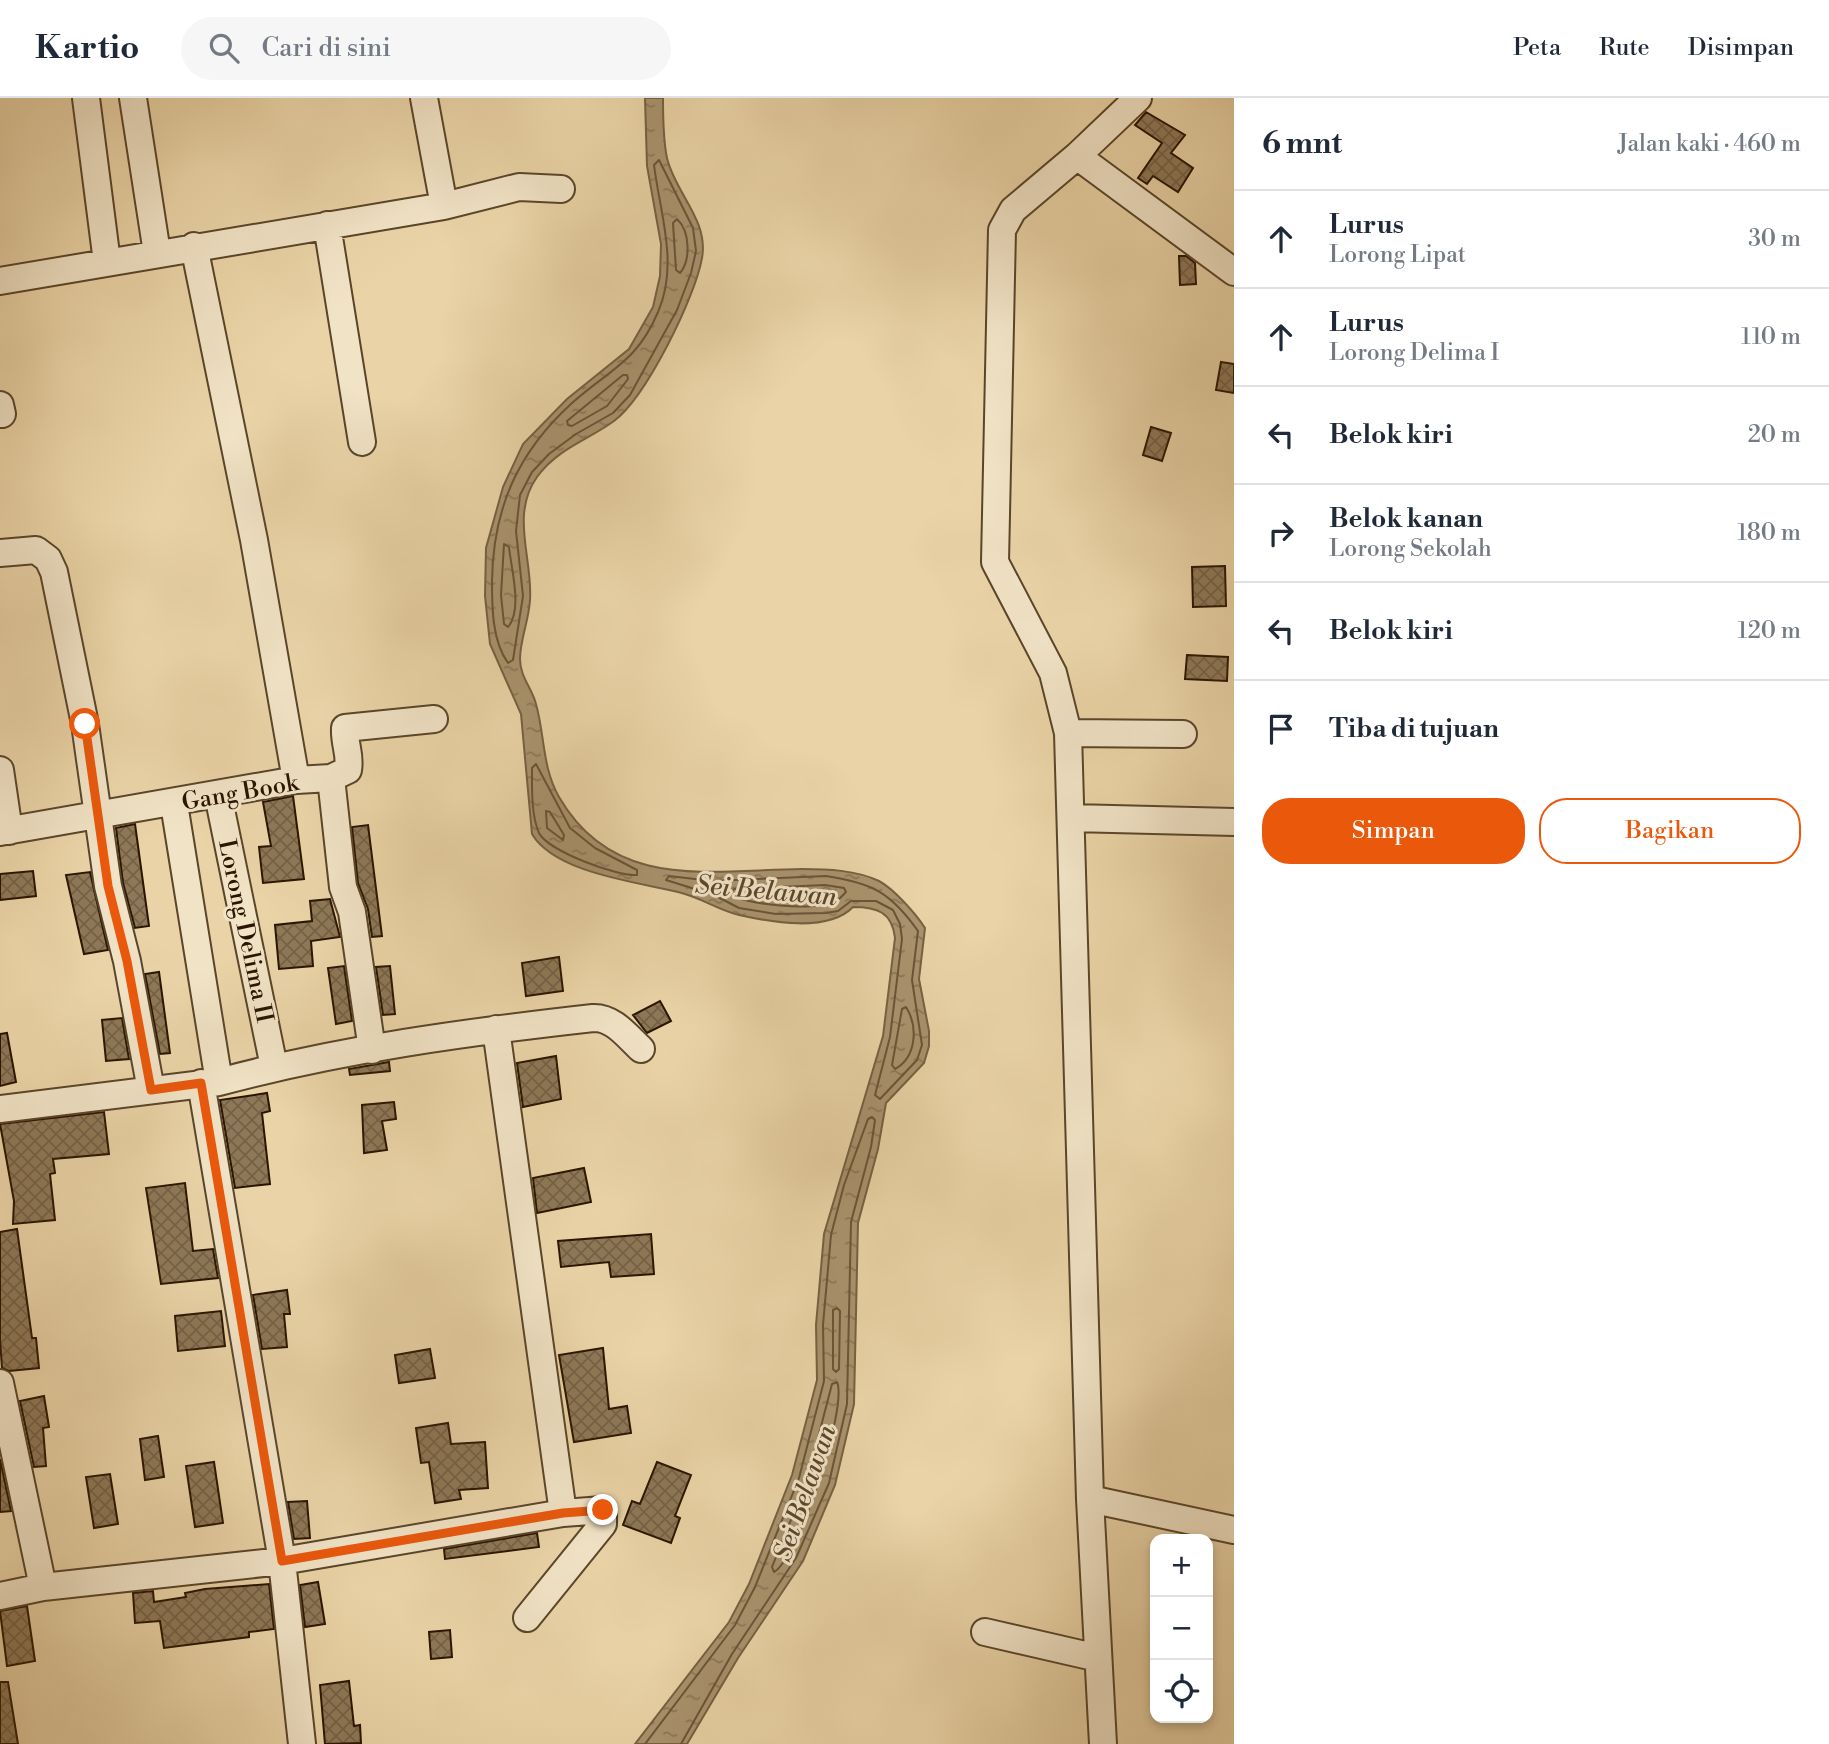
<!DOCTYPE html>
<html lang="id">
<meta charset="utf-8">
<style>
:root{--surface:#fff;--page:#f6f6f7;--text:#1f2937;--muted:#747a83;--line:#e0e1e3;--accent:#ea580c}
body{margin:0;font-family:"Libre Bodoni",serif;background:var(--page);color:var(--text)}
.controls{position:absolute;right:21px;bottom:21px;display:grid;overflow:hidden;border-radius:14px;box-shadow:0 4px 10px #0003}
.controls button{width:63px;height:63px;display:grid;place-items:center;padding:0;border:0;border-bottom:2px solid var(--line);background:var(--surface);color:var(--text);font:35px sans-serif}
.stop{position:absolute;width:21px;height:21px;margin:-16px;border:5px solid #ea580c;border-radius:50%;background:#fff}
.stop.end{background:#ea580c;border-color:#fff;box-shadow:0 2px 7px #0008}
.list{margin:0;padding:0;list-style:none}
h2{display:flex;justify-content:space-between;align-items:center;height:91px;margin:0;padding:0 28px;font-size:30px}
h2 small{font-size:23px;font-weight:400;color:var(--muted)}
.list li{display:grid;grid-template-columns:46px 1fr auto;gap:21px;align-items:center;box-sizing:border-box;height:98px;padding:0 28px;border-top:2px solid var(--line)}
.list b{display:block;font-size:26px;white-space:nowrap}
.list p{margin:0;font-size:23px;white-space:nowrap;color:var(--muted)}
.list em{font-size:23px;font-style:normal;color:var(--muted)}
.actions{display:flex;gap:14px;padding:21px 28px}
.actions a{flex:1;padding:16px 0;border:2px solid var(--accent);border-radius:28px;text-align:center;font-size:24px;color:var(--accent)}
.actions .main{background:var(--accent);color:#fff}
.icon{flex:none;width:38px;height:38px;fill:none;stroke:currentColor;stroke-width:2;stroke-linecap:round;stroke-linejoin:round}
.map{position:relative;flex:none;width:1234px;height:1646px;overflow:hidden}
header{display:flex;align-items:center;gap:42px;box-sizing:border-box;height:98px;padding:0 35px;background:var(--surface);border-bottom:2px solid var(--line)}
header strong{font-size:33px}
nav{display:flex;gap:38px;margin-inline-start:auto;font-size:24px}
.search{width:490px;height:63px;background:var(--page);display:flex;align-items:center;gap:18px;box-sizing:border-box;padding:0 24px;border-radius:38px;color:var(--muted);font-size:26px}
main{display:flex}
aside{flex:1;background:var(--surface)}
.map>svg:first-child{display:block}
.water{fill:url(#water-ripples);stroke:#766142;stroke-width:2}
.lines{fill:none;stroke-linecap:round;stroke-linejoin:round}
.shore{stroke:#6a5437;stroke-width:2}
.building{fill:url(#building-cross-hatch);stroke:#2a1500;stroke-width:2}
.minor-casing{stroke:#5a452a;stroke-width:30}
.minor{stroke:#f1e3c6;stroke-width:26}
.route{stroke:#ea580c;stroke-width:9}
.labels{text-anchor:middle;stroke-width:6;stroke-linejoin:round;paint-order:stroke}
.street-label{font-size:24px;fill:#2a1500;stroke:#f1e3c6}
.water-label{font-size:26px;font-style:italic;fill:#5d472c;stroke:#f1e3c6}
</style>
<header>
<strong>Kartio</strong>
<div class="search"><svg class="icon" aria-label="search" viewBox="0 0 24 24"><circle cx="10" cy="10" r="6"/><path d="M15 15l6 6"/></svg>Cari di sini</div>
<nav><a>Peta</a><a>Rute</a><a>Disimpan</a></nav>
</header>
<main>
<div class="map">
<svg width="1234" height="1646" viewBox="0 0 1234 1646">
<defs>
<pattern id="water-ripples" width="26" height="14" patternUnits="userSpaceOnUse" patternTransform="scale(1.75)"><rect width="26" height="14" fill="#a9936e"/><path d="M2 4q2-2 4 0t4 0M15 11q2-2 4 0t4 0" fill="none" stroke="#8a7758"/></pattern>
<pattern id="building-cross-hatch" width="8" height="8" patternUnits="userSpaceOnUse" patternTransform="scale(1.75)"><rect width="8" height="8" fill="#8e7857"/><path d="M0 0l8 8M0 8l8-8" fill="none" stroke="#746146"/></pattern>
</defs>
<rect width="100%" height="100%" fill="#ead4a7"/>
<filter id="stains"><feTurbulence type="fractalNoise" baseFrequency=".00286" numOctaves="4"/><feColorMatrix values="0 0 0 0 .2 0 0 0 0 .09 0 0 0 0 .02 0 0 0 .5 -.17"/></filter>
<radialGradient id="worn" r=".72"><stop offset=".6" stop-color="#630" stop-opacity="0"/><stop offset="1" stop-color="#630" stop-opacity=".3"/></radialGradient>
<!-- water -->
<path class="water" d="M645,0H663C663,20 663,41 667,60C675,95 709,122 702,160C695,200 646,299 614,323C588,342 557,351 537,379C510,417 533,461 530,502C529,522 520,542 520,561C520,579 532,590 536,606C545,638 542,669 559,699C614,794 710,772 802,771C827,771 856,772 879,783C894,791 916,816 925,830L919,881L929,933V948L924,965L886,1005L878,1051L858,1125L854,1306L835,1387L803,1463L738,1560L687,1646H635L729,1524L749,1486L792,1377L817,1282L816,1227L824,1136L883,938L895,840C892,814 877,809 853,809C828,835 770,824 739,817C718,812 700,799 678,794C637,784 555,775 532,736L521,616L490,546L485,498L486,450L503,389L523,346L567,301L629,251L653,209L660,178L661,146L647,68Z"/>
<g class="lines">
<!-- shore -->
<path class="shore" d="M659,62L693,130L696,153L691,175L677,212L630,297L613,315L576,336L549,356L532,374L520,397L516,433L523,498L513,562L508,565C492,543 492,509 492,483C493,410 518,354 572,305C610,271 637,264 658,214C679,166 660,116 654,67Z
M677,121C690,133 691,162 680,175L676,172L673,125Z
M623,277H627L628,281L607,308L572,328L568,327L567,323Z
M504,446L509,449C511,470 523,512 508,529L504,526L501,497Z
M536,666L570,730L595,750L637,772V777C618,779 548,753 539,735C531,717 532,689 532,670Z
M546,713L550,714L564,737L563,742L547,730Z
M826,778C873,785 891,795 918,833L912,882L922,947L917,962L880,1001L875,997L890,939L902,841L900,826L893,812L876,803H851L838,813L826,815L776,816L739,810L714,797L666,782L669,778L712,783Z
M825,787L844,790L846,794C842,798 838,803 833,805C815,812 744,808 731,795L734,791Z
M906,909C918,928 917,959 895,971L892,967L902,911Z
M837,1210L840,1213L839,1271L836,1274L833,1271V1212Z
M837,1284C848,1309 798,1461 774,1474L772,1469L807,1382L832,1286Z
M645,1646L735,1527L755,1489L799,1380L824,1283L823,1227L831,1137L844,1087L868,1021L872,1019L875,1022L871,1049L851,1124L847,1306L829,1385L796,1460L732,1556L681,1646"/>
</g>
<!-- building -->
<path class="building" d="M1146,14L1185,37L1171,55L1193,70L1178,94L1153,78L1147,86L1138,80L1162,45L1135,27Z
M1179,158H1186L1195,165L1196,186L1180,187Z
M1221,264L1234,266V295L1216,292Z
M1151,329L1171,335L1162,363L1143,357Z
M1225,468L1226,508L1193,509L1192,469Z
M1187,557L1228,559L1227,583L1185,581Z
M293,698L304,781L263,785L259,749L271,748L263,704Z
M135,726L149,828L135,830L123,785L116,730Z
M368,727L382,838L372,839L368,811L358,785L352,729Z
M33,773L36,798L0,802V776Z
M90,774L108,852L84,856L66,777Z
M330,801L340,839L311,843L313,868L279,871L275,827L312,823L310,803Z
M559,859L563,893L526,898L522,865Z
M344,868L352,923L336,926L328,870Z
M390,868L395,916L383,917L376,869Z
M159,874L170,955L160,956L145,876Z
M660,903L671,923L647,935L633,917Z
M122,920L129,961L106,963L102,922Z
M7,935L16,984L0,988V936Z
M556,958L561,1001L523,1009L517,965Z
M389,964L390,973L350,977L349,971Z
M267,995L270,1013L262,1015L270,1086L235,1090L220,1002Z
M394,1004L396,1021L382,1023L387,1052L364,1055L362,1007Z
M104,1014L109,1056L53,1061L55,1075L50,1076L55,1122L13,1126L14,1103L0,1026Z
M584,1070L591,1104L537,1115L533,1080Z
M185,1085L193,1153L213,1151L218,1180L161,1186L146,1090Z
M17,1131L32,1240H36L39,1270L9,1273L2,1270L0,1242V1134Z
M651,1136L654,1176L611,1179L609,1164L561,1169L558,1143Z
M287,1192L290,1216H284L287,1249L262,1251L253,1197Z
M221,1213L225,1248L178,1253L175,1218Z
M603,1250L609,1311L627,1308L631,1335L574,1344L559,1257Z
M430,1251L435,1280L399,1285L395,1257Z
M44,1298L49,1329L43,1330L46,1368L34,1369L20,1303Z
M448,1325L451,1346L485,1344L488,1390L459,1392L461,1401L435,1405L429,1364L421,1365L416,1330Z
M158,1338L164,1379L145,1382L140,1341Z
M0,1361L11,1413L0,1414Z
M214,1364L223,1425L195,1429L186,1368Z
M657,1364L691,1377L675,1418L680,1420L671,1445L623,1427L632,1403L640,1406Z
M110,1376L118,1426L94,1430L86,1379Z
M307,1403L310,1440L294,1441L288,1404Z
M537,1435L539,1449L445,1461L444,1451Z
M318,1484L325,1526L305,1529L300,1487Z
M269,1486L274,1531L249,1534V1539L164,1550L160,1523L135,1525L133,1495L153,1493L154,1504L186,1499L185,1495L205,1491Z
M27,1508L35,1563L7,1568L0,1513Z
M450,1532L452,1559L431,1561L429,1534Z
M349,1583L354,1628L360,1627L361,1645L325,1646L320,1587Z
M0,1584H8L18,1646H0Z"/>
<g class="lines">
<!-- minor casing -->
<g class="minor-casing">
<path id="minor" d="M86,0L107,164
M133,0L157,155
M1077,58L1234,174
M444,108L519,89L561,91
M327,127L362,344
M194,148L254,442L296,682
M0,183L444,108L424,0
M0,307L2,316
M0,455L36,452L48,461L54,474L85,626L108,788L127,863L151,992
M1068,635L1183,636
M0,672L9,733
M331,680L343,789L352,814L372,952
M218,697L274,969
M1072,720L1234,724
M0,734L296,682L331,680L348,672C351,657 344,646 345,630L434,621
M496,931L563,1415
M219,984C341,951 468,934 593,920C613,919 627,938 641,951
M201,985L282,1463L563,1415L603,1412V1426L527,1520
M0,1011L219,984L174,706
M0,1285L43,1489
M1090,1401L1234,1432
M0,1498L43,1489L282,1463L302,1646
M985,1534L1098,1560
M1103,1646L1090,1401L1068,635L1053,575L995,464L1002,132L1013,112L1077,58L1138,0"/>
</g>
<!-- minor -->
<use href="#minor" class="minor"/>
</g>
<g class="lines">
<!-- route -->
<path class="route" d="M85,626L108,788L127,863L151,992L201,985L282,1463L563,1415L603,1412"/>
</g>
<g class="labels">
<!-- street labels -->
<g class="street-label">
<text transform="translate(240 694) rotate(-10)" y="8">Gang Book</text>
<text transform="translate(246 833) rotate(78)" y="8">Lorong Delima II</text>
</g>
<!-- water labels -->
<g class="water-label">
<text transform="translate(766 792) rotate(5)" y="9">Sei Belawan</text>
<text transform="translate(804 1395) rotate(-71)" y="9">Sei Belawan</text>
</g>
</g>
<rect width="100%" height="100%" filter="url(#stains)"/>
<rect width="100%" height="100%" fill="url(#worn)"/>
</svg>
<div class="controls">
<button>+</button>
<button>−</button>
<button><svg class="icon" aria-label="locate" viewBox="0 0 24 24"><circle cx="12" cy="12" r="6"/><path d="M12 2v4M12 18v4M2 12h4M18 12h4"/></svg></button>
</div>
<div class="stop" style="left:85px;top:626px"></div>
<div class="stop end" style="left:603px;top:1412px"></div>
</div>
<aside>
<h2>6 mnt<small>Jalan kaki · 460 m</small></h2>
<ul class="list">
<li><svg class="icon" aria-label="ahead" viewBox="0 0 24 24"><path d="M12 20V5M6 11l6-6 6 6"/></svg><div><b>Lurus</b><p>Lorong Lipat</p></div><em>30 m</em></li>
<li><svg class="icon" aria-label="ahead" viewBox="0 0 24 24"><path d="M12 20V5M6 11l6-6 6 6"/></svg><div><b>Lurus</b><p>Lorong Delima I</p></div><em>110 m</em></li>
<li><svg class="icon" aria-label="left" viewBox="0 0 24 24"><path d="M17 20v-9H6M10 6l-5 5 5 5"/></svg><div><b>Belok kiri</b></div><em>20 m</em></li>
<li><svg class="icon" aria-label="right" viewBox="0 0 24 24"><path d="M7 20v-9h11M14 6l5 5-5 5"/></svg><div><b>Belok kanan</b><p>Lorong Sekolah</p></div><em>180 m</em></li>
<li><svg class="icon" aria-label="left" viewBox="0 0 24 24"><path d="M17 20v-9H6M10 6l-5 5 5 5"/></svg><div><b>Belok kiri</b></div><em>120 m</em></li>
<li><svg class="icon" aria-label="arrive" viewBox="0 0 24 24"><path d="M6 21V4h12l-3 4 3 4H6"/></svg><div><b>Tiba di tujuan</b></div></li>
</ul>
<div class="actions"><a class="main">Simpan</a><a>Bagikan</a></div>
</aside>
</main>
